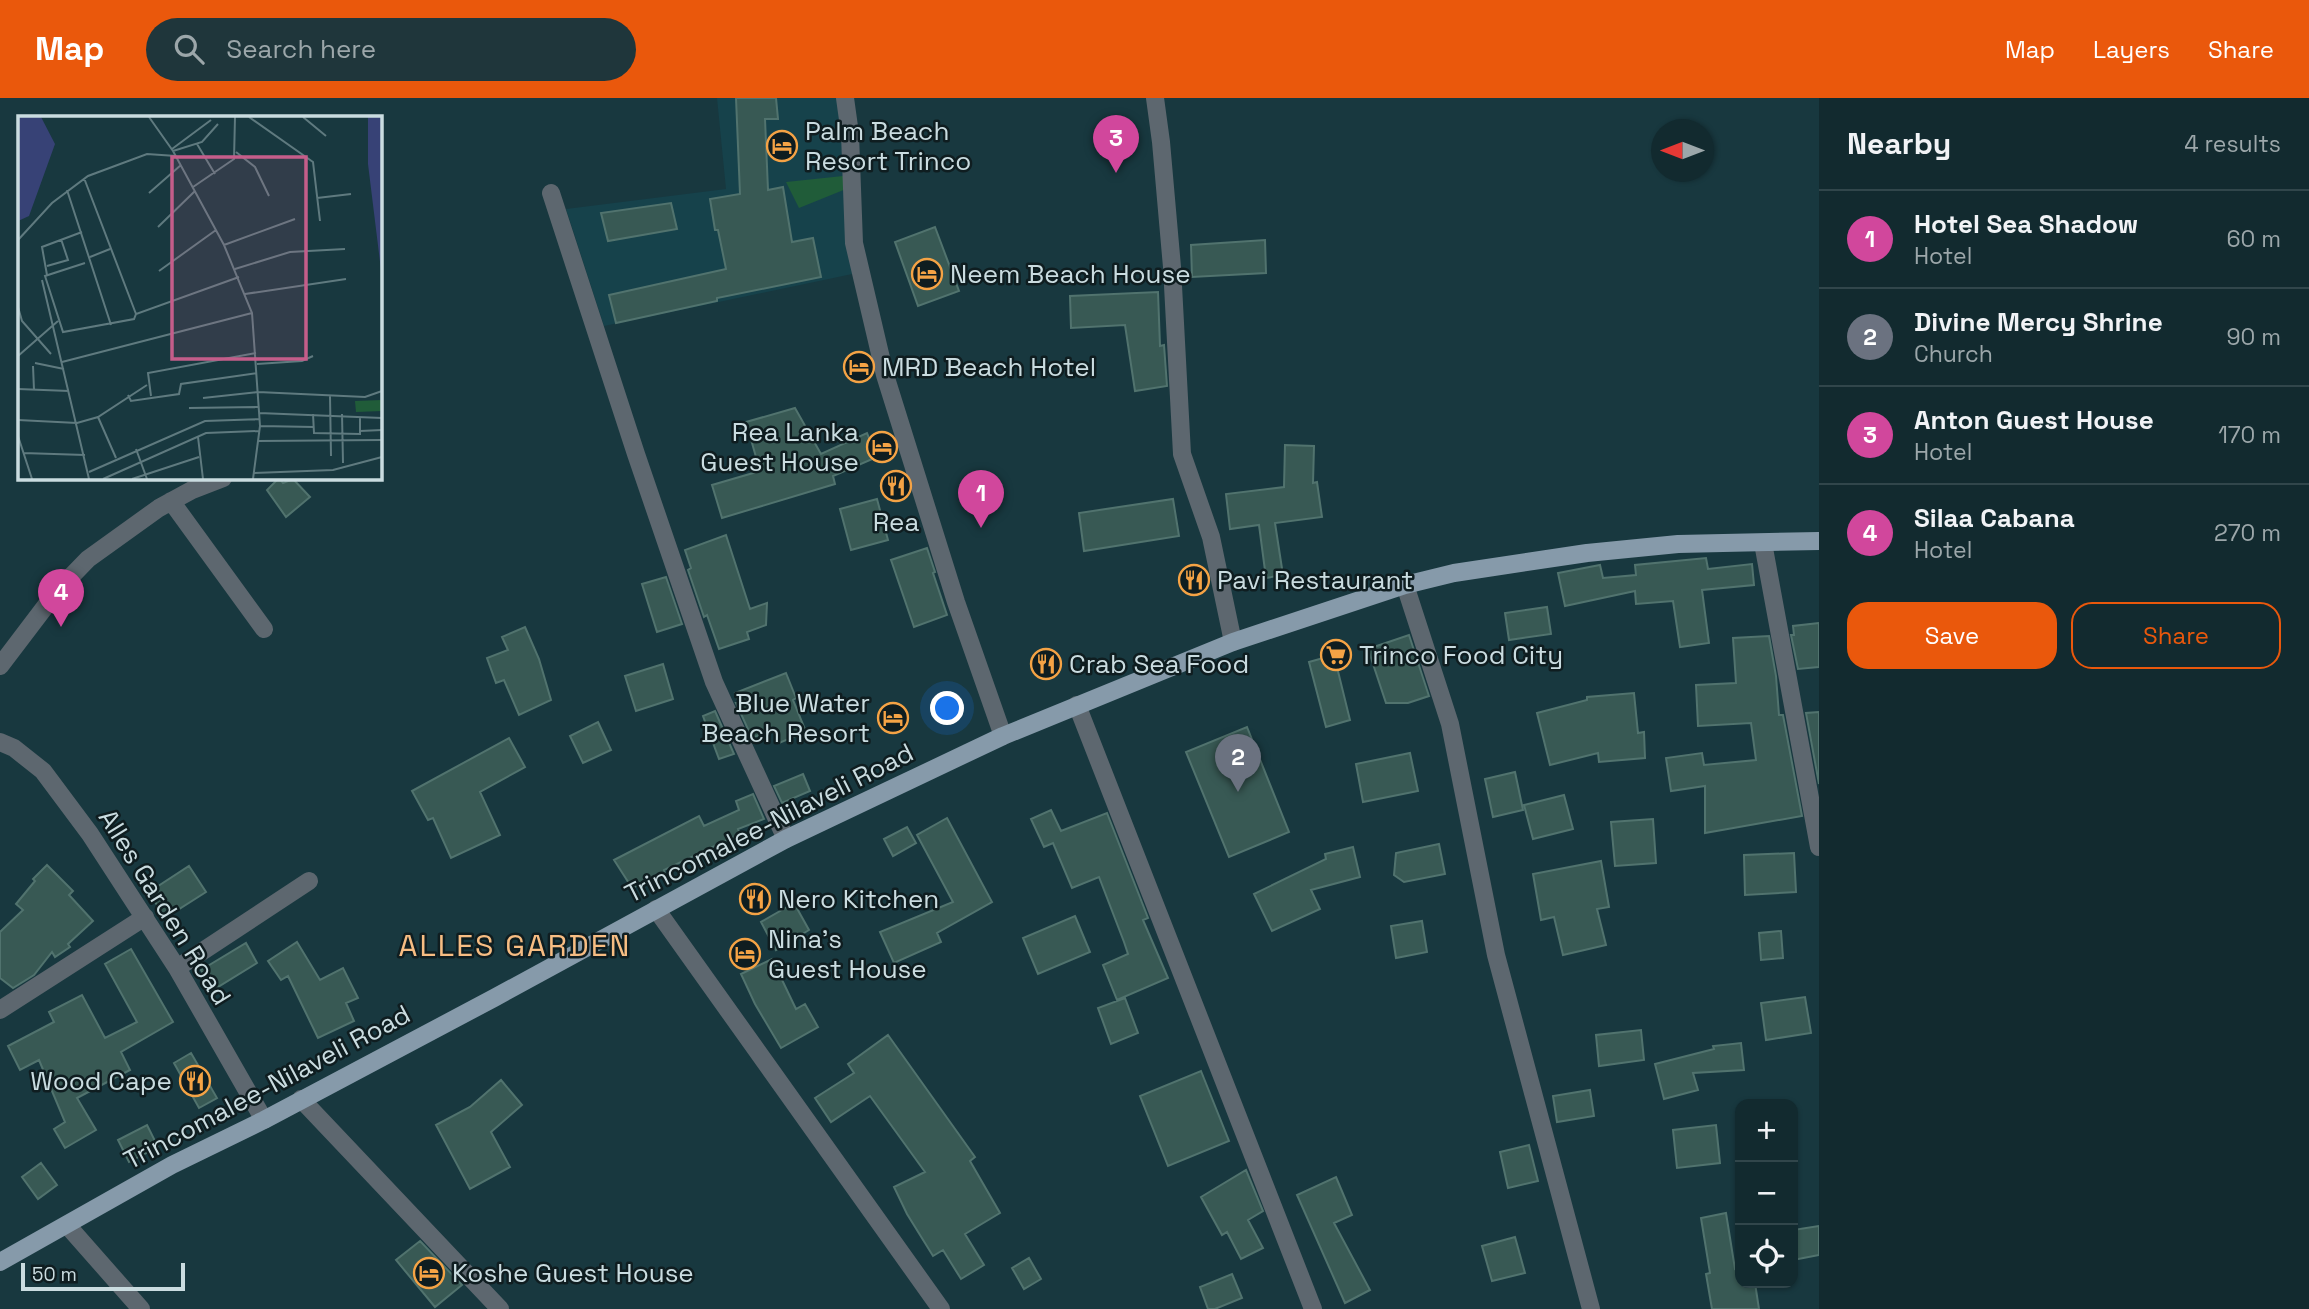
<!DOCTYPE html>
<meta charset="utf-8">
<style>
:root{--surface:#122a2f;--page:#1f363b;--text:#f1f3f6;--muted:#9ca7aa;--line:#31464b;--accent:#ea580c}
body{margin:0;font-family:"Space Grotesk",sans-serif;background:var(--page);color:var(--text)}
.controls{position:absolute;right:21px;bottom:21px;display:grid;overflow:hidden;border-radius:14px;box-shadow:0 2px 5px #0004}
.controls button{width:63px;height:63px;display:grid;place-items:center;padding:0;border:0;border-bottom:2px solid var(--line);background:var(--surface);color:var(--text);font:35px sans-serif}
.compass{position:absolute;left:1651px;top:21px;width:63px;height:63px;border-radius:50%;background:var(--surface);box-shadow:0 2px 5px #0004;rotate:270deg}
.scale{position:absolute;left:21px;bottom:18px;width:164px;box-sizing:border-box;padding-left:7px;border:4px solid #cadce0;border-top:0;font-size:19px;line-height:24px;white-space:nowrap;color:#cadce0;-webkit-text-stroke:5px #0f1d20;paint-order:stroke}
.you{position:absolute;left:948px;top:611px;width:24px;height:24px;margin:-18px;border:5px solid #fff;border-radius:50%;background:#1a73e8;box-shadow:0 0 0 10px #1a73e833}
.badge{display:grid;place-items:center;width:46px;height:46px;border-radius:50%;background:var(--accent);color:#fff;font-size:23px;font-weight:700}
.pin{position:absolute;translate:-50% -58px;filter:drop-shadow(0 2px 4px #0008)}
.pin::after{content:'';position:absolute;top:37px;width:24px;height:21px;background:inherit;clip-path:polygon(0 0,100% 0,50% 100%)}
.list{margin:0;padding:0;list-style:none}
h2{display:flex;justify-content:space-between;align-items:center;height:91px;margin:0;padding:0 28px;font-size:30px}
h2 small{font-size:23px;font-weight:400;color:var(--muted)}
.list li{display:grid;grid-template-columns:46px 1fr auto;gap:21px;align-items:center;box-sizing:border-box;height:98px;padding:0 28px;border-top:2px solid var(--line)}
.list b{display:block;font-size:26px;white-space:nowrap}
.list p{margin:0;font-size:23px;white-space:nowrap;color:var(--muted)}
.list em{font-size:23px;font-style:normal;color:var(--muted)}
.actions{display:flex;gap:14px;padding:21px 28px}
.actions a{flex:1;padding:16px 0;border:2px solid var(--accent);border-radius:21px;text-align:center;font-size:24px;color:var(--accent)}
.actions .main{background:var(--accent);color:#fff}
.icon{flex:none;width:38px;height:38px;fill:none;stroke:currentColor;stroke-width:2;stroke-linecap:round;stroke-linejoin:round}
.map{position:relative;flex:none;width:1819px;height:1211px;overflow:hidden}
header{display:flex;align-items:center;gap:42px;box-sizing:border-box;height:98px;padding:0 35px;background:var(--accent);color:#fff}
header strong{font-size:33px}
nav{display:flex;gap:38px;margin-inline-start:auto;font-size:24px}
.search{width:490px;height:63px;background:var(--page);display:flex;align-items:center;gap:18px;box-sizing:border-box;padding:0 24px;border-radius:38px;color:var(--muted);font-size:26px}
main{display:flex}
aside{flex:1;background:var(--surface)}
.map>svg:first-child{display:block}
.built{fill:#16424b}
.green{fill:#205c39}
.building{fill:#385954;stroke:#51736e;stroke-width:2}
.lines{fill:none;stroke-linecap:round;stroke-linejoin:round}
.minor{stroke:#5d676f;stroke-width:18}
.major{stroke:#869aaa;stroke-width:18}
.labels{text-anchor:middle;stroke-width:5;stroke-linejoin:round;paint-order:stroke}
.poi-label{font-size:26px;fill:#cadce0;stroke:#0f1d20;text-anchor:start}
.street-label{font-size:26px;fill:#cadce0;stroke:#0f1d20}
.quarter-label{font-size:30px;letter-spacing:2px;fill:#f7bd83;stroke:#0f1d20}
.inset-road{fill:none;stroke:#5f7a7f;stroke-width:2}
.view{fill:#c55d8a;fill-opacity:0.15;stroke:#c55d8a;stroke-width:3.5}
.inset-edge{fill:none;stroke:#cadce0;stroke-width:3.5}
</style>
<header>
<strong>Map</strong>
<div class="search"><svg class="icon" aria-label="search" viewBox="0 0 24 24"><circle cx="10" cy="10" r="6"/><path d="M15 15l6 6"/></svg>Search here</div>
<nav><a>Map</a><a>Layers</a><a>Share</a></nav>
</header>
<main>
<div class="map">
<svg width="1819" height="1211" viewBox="0 0 1819 1211">
<rect width="100%" height="100%" fill="#18383f"/>
<!-- built -->
<path class="built" d="M717,0H841L843,77L857,175L604,228L566,111L726,91Z"/>
<!-- green -->
<path class="green" d="M843,78L846,91L799,110L786,84Z"/>
<!-- building -->
<path class="building" d="M736,0H776L778,21H765L768,92L783,89L792,144L813,140L821,179L717,200V203L616,225L609,197L726,171L718,132H715L710,101L740,96Z
M671,105L677,131L608,143L601,115Z
M935,129L959,193L918,208L895,144Z
M1265,142L1266,175L1192,179L1191,147Z
M1158,194L1160,248L1164,247L1167,288L1135,293L1125,227L1071,230L1070,198Z
M795,310L821,356L867,335L877,359L833,378L835,386L722,420L712,387L760,373L746,324Z
M1285,347L1314,348L1313,385L1317,384L1322,419L1275,425L1283,477L1266,480L1259,427L1230,431L1226,396L1284,389Z
M279,380L283,385L293,381L310,399L286,419L267,392Z
M877,401L888,442L851,452L840,411Z
M1173,401L1179,438L1084,453L1079,415Z
M726,437L750,511L767,505L766,527L747,534L749,541L719,551L707,517L704,519L688,472L691,470L685,452Z
M927,450L935,474L933,475L947,517L914,529L891,462Z
M1706,460L1708,471L1752,466L1754,487L1702,492L1709,545L1680,549L1673,503L1636,506L1635,493L1565,508L1558,475L1600,467L1603,480L1636,477L1635,467Z
M666,479L682,526L657,534L642,486Z
M1547,509L1551,536L1509,542L1505,515Z
M1819,525V569L1798,571L1791,537H1794L1793,528Z
M525,529L539,561L551,602L519,617L504,582L496,585L487,560L508,552L502,539Z
M1409,537L1429,598L1408,605H1386L1368,551Z
M1769,538L1776,578L1779,617H1783L1802,718L1705,735V688L1671,693L1666,660L1702,655L1704,667L1756,662L1751,625L1698,628L1696,587L1736,585L1733,540Z
M1334,557L1350,622L1326,629L1309,564Z
M663,566L673,601L636,613L625,578Z
M786,575L796,600L793,602L806,634L779,645L774,631L752,640L736,605H739L735,595Z
M1634,595L1638,635L1644,634L1645,660L1599,664L1598,655L1550,667L1537,615L1587,602V599Z
M715,613L734,656L719,661L703,618Z
M1819,614V686L1806,615Z
M598,624L611,652L583,665L570,638Z
M1247,629L1289,734L1229,759L1186,654Z
M509,640L525,669L480,694L500,737L451,760L433,720L428,722L412,693Z
M1410,655L1418,693L1363,704L1356,666Z
M1515,674L1523,712L1493,719L1485,681Z
M803,676L810,693L782,705L774,688Z
M753,696L764,721L738,731L740,736L664,772L665,776L632,790L614,762L699,718L704,728L739,712L736,703Z
M1564,697L1573,731L1533,741L1524,707Z
M1051,712L1061,733L1107,715L1148,820L1143,822L1168,880L1117,902L1103,867L1128,856L1124,844L1099,779L1072,790L1053,745L1044,749L1031,721Z
M947,720L992,804L937,835L941,844L894,865L880,834L953,804L917,737Z
M1653,721L1656,765L1615,768L1611,724Z
M907,729L916,745L893,758L884,741Z
M1439,746L1445,776L1404,784L1394,777L1396,755Z
M1353,749L1360,779L1311,792L1320,811L1272,833L1254,796L1326,761L1325,756Z
M1794,755L1796,794L1745,797L1744,757Z
M1601,763L1609,809L1597,811L1606,847L1563,857L1554,819L1541,822L1533,776Z
M47,767L73,793L69,797L93,823L68,846L70,849L55,859L52,854L34,877L13,890L0,880V834L23,812L16,806L35,783L33,781Z
M189,768L206,794L165,820L149,794Z
M794,805L809,832L776,852L761,824Z
M1075,818L1090,854L1038,876L1023,840Z
M1422,823L1427,854L1396,860L1391,828Z
M1781,833L1783,860L1761,862L1759,835Z
M297,844L320,882L343,870L358,900L346,905L354,923L318,940L288,878L281,882L268,863Z
M246,845L257,865L213,892L201,872Z
M131,851L173,924L121,954L130,972L77,1000L96,1032L65,1050L54,1031L65,1024L39,962L20,972L8,948L54,924L49,914L82,897L105,940L137,924L105,866Z
M772,861L796,911L805,906L818,929L781,950L755,906L741,876Z
M1805,899L1811,935L1766,942L1761,905Z
M1125,900L1138,935L1111,946L1098,910Z
M1641,932L1644,962L1599,968L1596,937Z
M888,937L975,1059L970,1063L1000,1115L965,1136L984,1167L961,1181L943,1152L933,1158L907,1116L894,1089L925,1074L870,998L831,1024L815,1000L854,975L848,966Z
M1741,945L1744,972L1693,975L1698,992L1664,1001L1655,966L1714,951L1713,948Z
M191,955L217,1000L199,1010L174,965Z
M1201,973L1229,1043L1168,1068L1140,998Z
M501,982L522,1007L491,1034L510,1069L470,1091L436,1027L470,1009Z
M1590,992L1594,1018L1557,1024L1553,998Z
M147,1027L158,1049L129,1064L118,1042Z
M1716,1027L1720,1065L1677,1070L1673,1032Z
M1529,1047L1538,1083L1508,1090L1500,1054Z
M41,1065L57,1087L38,1101L22,1079Z
M1246,1072L1263,1113L1248,1122L1263,1150L1241,1161L1227,1134L1222,1137L1201,1099Z
M1336,1079L1352,1117L1334,1125L1370,1192L1345,1205L1297,1097Z
M1726,1115L1735,1171L1740,1170V1185H1755L1759,1211H1712L1706,1176L1710,1175L1701,1120Z
M1819,1128V1157L1793,1162V1132Z
M1515,1139L1525,1175L1492,1183L1482,1148Z
M420,1143L462,1187L435,1209L396,1162Z
M1029,1160L1041,1181L1024,1191L1012,1170Z
M1232,1176L1242,1200L1215,1211H1208L1200,1189Z"/>
<g class="lines">
<!-- minor -->
<path class="minor" d="M845,0L850,36L854,145L885,277L956,504L1003,638
M1155,0L1161,44L1172,169L1182,356L1211,439L1233,544
M551,95L636,356L714,584L786,741
M171,403L264,531
M1763,445L1819,749
M1405,487L1450,626L1496,857L1591,1211
M0,568L57,493L88,461L159,410L192,392L223,380
M1077,607L1313,1211
M0,644L14,650L43,673L90,736L177,870L264,1022
M656,811L941,1211
M177,870L309,783
M0,912L145,819
M301,1001L500,1211
M67,1127L141,1211"/>
<!-- major -->
<path class="major" d="M0,1164L172,1067L264,1022L494,900L786,741L1003,638L1233,544L1405,487L1454,475L1587,455L1678,446L1819,443"/>
</g>
<!-- icons -->
<defs>
<g id="hotel-ring" transform="scale(1.575)"><circle r="9.5" fill="#0f1d20" stroke="#f5a345" stroke-width="1.5"/><path d="M-6-4.5h1.5V1H6V5H4.5V3h-9V5H-6ZM-4 0a1.8 1.8 0 1 1 3.6 0ZM.5 0V-2.5h3Q6-2.5 6 0Z" fill="#f5a345"/></g>
<g id="restaurant-ring" transform="scale(1.575)"><circle r="9.5" fill="#0f1d20" stroke="#f5a345" stroke-width="1.5"/><path d="M-5-6h1v4h1v-4h1v4h1v-4h1v5L-1.5 .5V6h-2V.5L-5-1ZM5-6V6H3V1.5H1.5Q1.5-4 5-6Z" fill="#f5a345"/></g>
<g id="supermarket-ring" transform="scale(1.575)"><circle r="9.5" fill="#0f1d20" stroke="#f5a345" stroke-width="1.5"/><path d="M-6-5.5h2.5l.6 2H6L4.5 2H-2.5L-4.4-4H-6ZM-1.5 3.2a1.3 1.3 0 1 0 .1 0ZM3 3.2a1.3 1.3 0 1 0 .1 0Z" fill="#f5a345"/></g>
</defs>
<g fill-rule="evenodd">
<use href="#hotel-ring" x="782" y="48"/>
<use href="#hotel-ring" x="927" y="176"/>
<use href="#hotel-ring" x="859" y="269"/>
<use href="#hotel-ring" x="882" y="349"/>
<use href="#restaurant-ring" x="896" y="388"/>
<use href="#restaurant-ring" x="1194" y="482"/>
<use href="#supermarket-ring" x="1336" y="557"/>
<use href="#restaurant-ring" x="1046" y="566"/>
<use href="#hotel-ring" x="893" y="620"/>
<use href="#restaurant-ring" x="755" y="801"/>
<use href="#hotel-ring" x="745" y="856"/>
<use href="#restaurant-ring" x="195" y="983"/>
<use href="#hotel-ring" x="429" y="1175"/>
</g>
<g class="labels">
<!-- poi labels -->
<g class="poi-label">
<text x="805" y="42">Palm Beach<tspan x="805" dy="30">Resort Trinco</tspan></text>
<text x="950" y="185">Neem Beach House</text>
<text x="882" y="278">MRD Beach Hotel</text>
<text x="859" y="343" text-anchor="end">Rea Lanka<tspan x="859" dy="30">Guest House</tspan></text>
<text x="896" y="433" text-anchor="middle">Rea</text>
<text x="1217" y="491">Pavi Restaurant</text>
<text x="1359" y="566">Trinco Food City</text>
<text x="1069" y="575">Crab Sea Food</text>
<text x="870" y="614" text-anchor="end">Blue Water<tspan x="870" dy="30">Beach Resort</tspan></text>
<text x="778" y="810">Nero Kitchen</text>
<text x="768" y="850">Nina’s<tspan x="768" dy="30">Guest House</tspan></text>
<text x="172" y="992" text-anchor="end">Wood Cape</text>
<text x="452" y="1184">Koshe Guest House</text>
</g>
<!-- street labels -->
<g class="street-label">
<text transform="translate(769 725) rotate(-27)" y="9">Trincomalee-Nilaveli Road</text>
<text transform="translate(165 809) rotate(58)" y="9">Alles Garden Road</text>
<text transform="translate(267 989) rotate(-28)" y="9">Trincomalee-Nilaveli Road</text>
</g>
<!-- quarter labels -->
<g class="quarter-label">
<text x="515" y="858">ALLES GARDEN</text>
</g>
</g>
<!-- overview -->
<g transform="translate(18 18)">
<rect width="364" height="364" fill="#18383f"/>
<path d="M364,284V295L338,296L337,285Z" fill="#205c39"/>
<path d="M0,1H23L37,28L11,100L0,105ZM350,1H364V162L350,48Z" fill="#374276"/>
<path class="inset-road" d="M131,1L155,35L206,129L234,197L242,310L235,363M231,1L295,46L302,105M285,1L308,20M179,28L197,58M154,33L193,4M155,35L184,26L200,8M218,36L237,51L251,80M66,62L118,198M175,71L216,43L217,1M49,74L93,209M131,77L163,49M299,82L333,78M140,111L177,75M0,124L34,87L70,60L129,38L158,40M206,129L277,103M72,141L92,133M67,147L27,160L45,216L116,203L118,198L221,161M29,150L50,144L43,123M217,153L272,136L327,133M141,155L198,114M29,159L24,131L64,116M24,164L71,363M227,178L328,163M0,191L4,205L33,238M0,240L40,205M44,246L234,197M17,247L46,253M239,248L284,245L295,240M15,250L16,274M0,273L51,275M110,279L113,285L161,278L163,268L239,257M133,280L130,257L238,237M312,280L313,340M185,282L240,276L347,281L364,275M171,292L240,291M241,297L364,302M295,298L296,317L342,318V302M324,298L325,347M80,301L98,342M0,304L59,307L80,301L129,269M242,310L296,311M342,315L364,314M0,320L14,363M180,321L185,363M240,325L364,324M118,333L129,363M5,337L67,339M71,356L187,305L242,303M236,357L315,354L364,341M85,363L188,317L241,315M114,363L181,341"/>
<path class="view" d="M154,41H288V243H154Z"/>
<rect width="364" height="364" class="inset-edge"/>
</g>
</svg>
<div class="controls">
<button>+</button>
<button>−</button>
<button><svg class="icon" aria-label="locate" viewBox="0 0 24 24"><circle cx="12" cy="12" r="6"/><path d="M12 2v4M12 18v4M2 12h4M18 12h4"/></svg></button>
</div>
<svg class="compass" viewBox="-18 -18 36 36"><path d="M0-13l5 13h-10z" fill="#e53935"/><path d="M0 13l5-13h-10z" fill="#9ca7aa"/></svg>
<div class="scale">50 m</div>
<div class="you"></div>
<div class="pin badge" style="left:981px;top:430px;background:#d1479c">1</div>
<div class="pin badge" style="left:1238px;top:694px;background:#6b7280">2</div>
<div class="pin badge" style="left:1116px;top:75px;background:#d1479c">3</div>
<div class="pin badge" style="left:61px;top:529px;background:#d1479c">4</div>
</div>
<aside>
<h2>Nearby<small>4 results</small></h2>
<ul class="list">
<li><span class="badge" style="background:#d1479c">1</span><div><b>Hotel Sea Shadow</b><p>Hotel</p></div><em>60 m</em></li>
<li><span class="badge" style="background:#6b7280">2</span><div><b>Divine Mercy Shrine</b><p>Church</p></div><em>90 m</em></li>
<li><span class="badge" style="background:#d1479c">3</span><div><b>Anton Guest House</b><p>Hotel</p></div><em>170 m</em></li>
<li><span class="badge" style="background:#d1479c">4</span><div><b>Silaa Cabana</b><p>Hotel</p></div><em>270 m</em></li>
</ul>
<div class="actions"><a class="main">Save</a><a>Share</a></div>
</aside>
</main>
